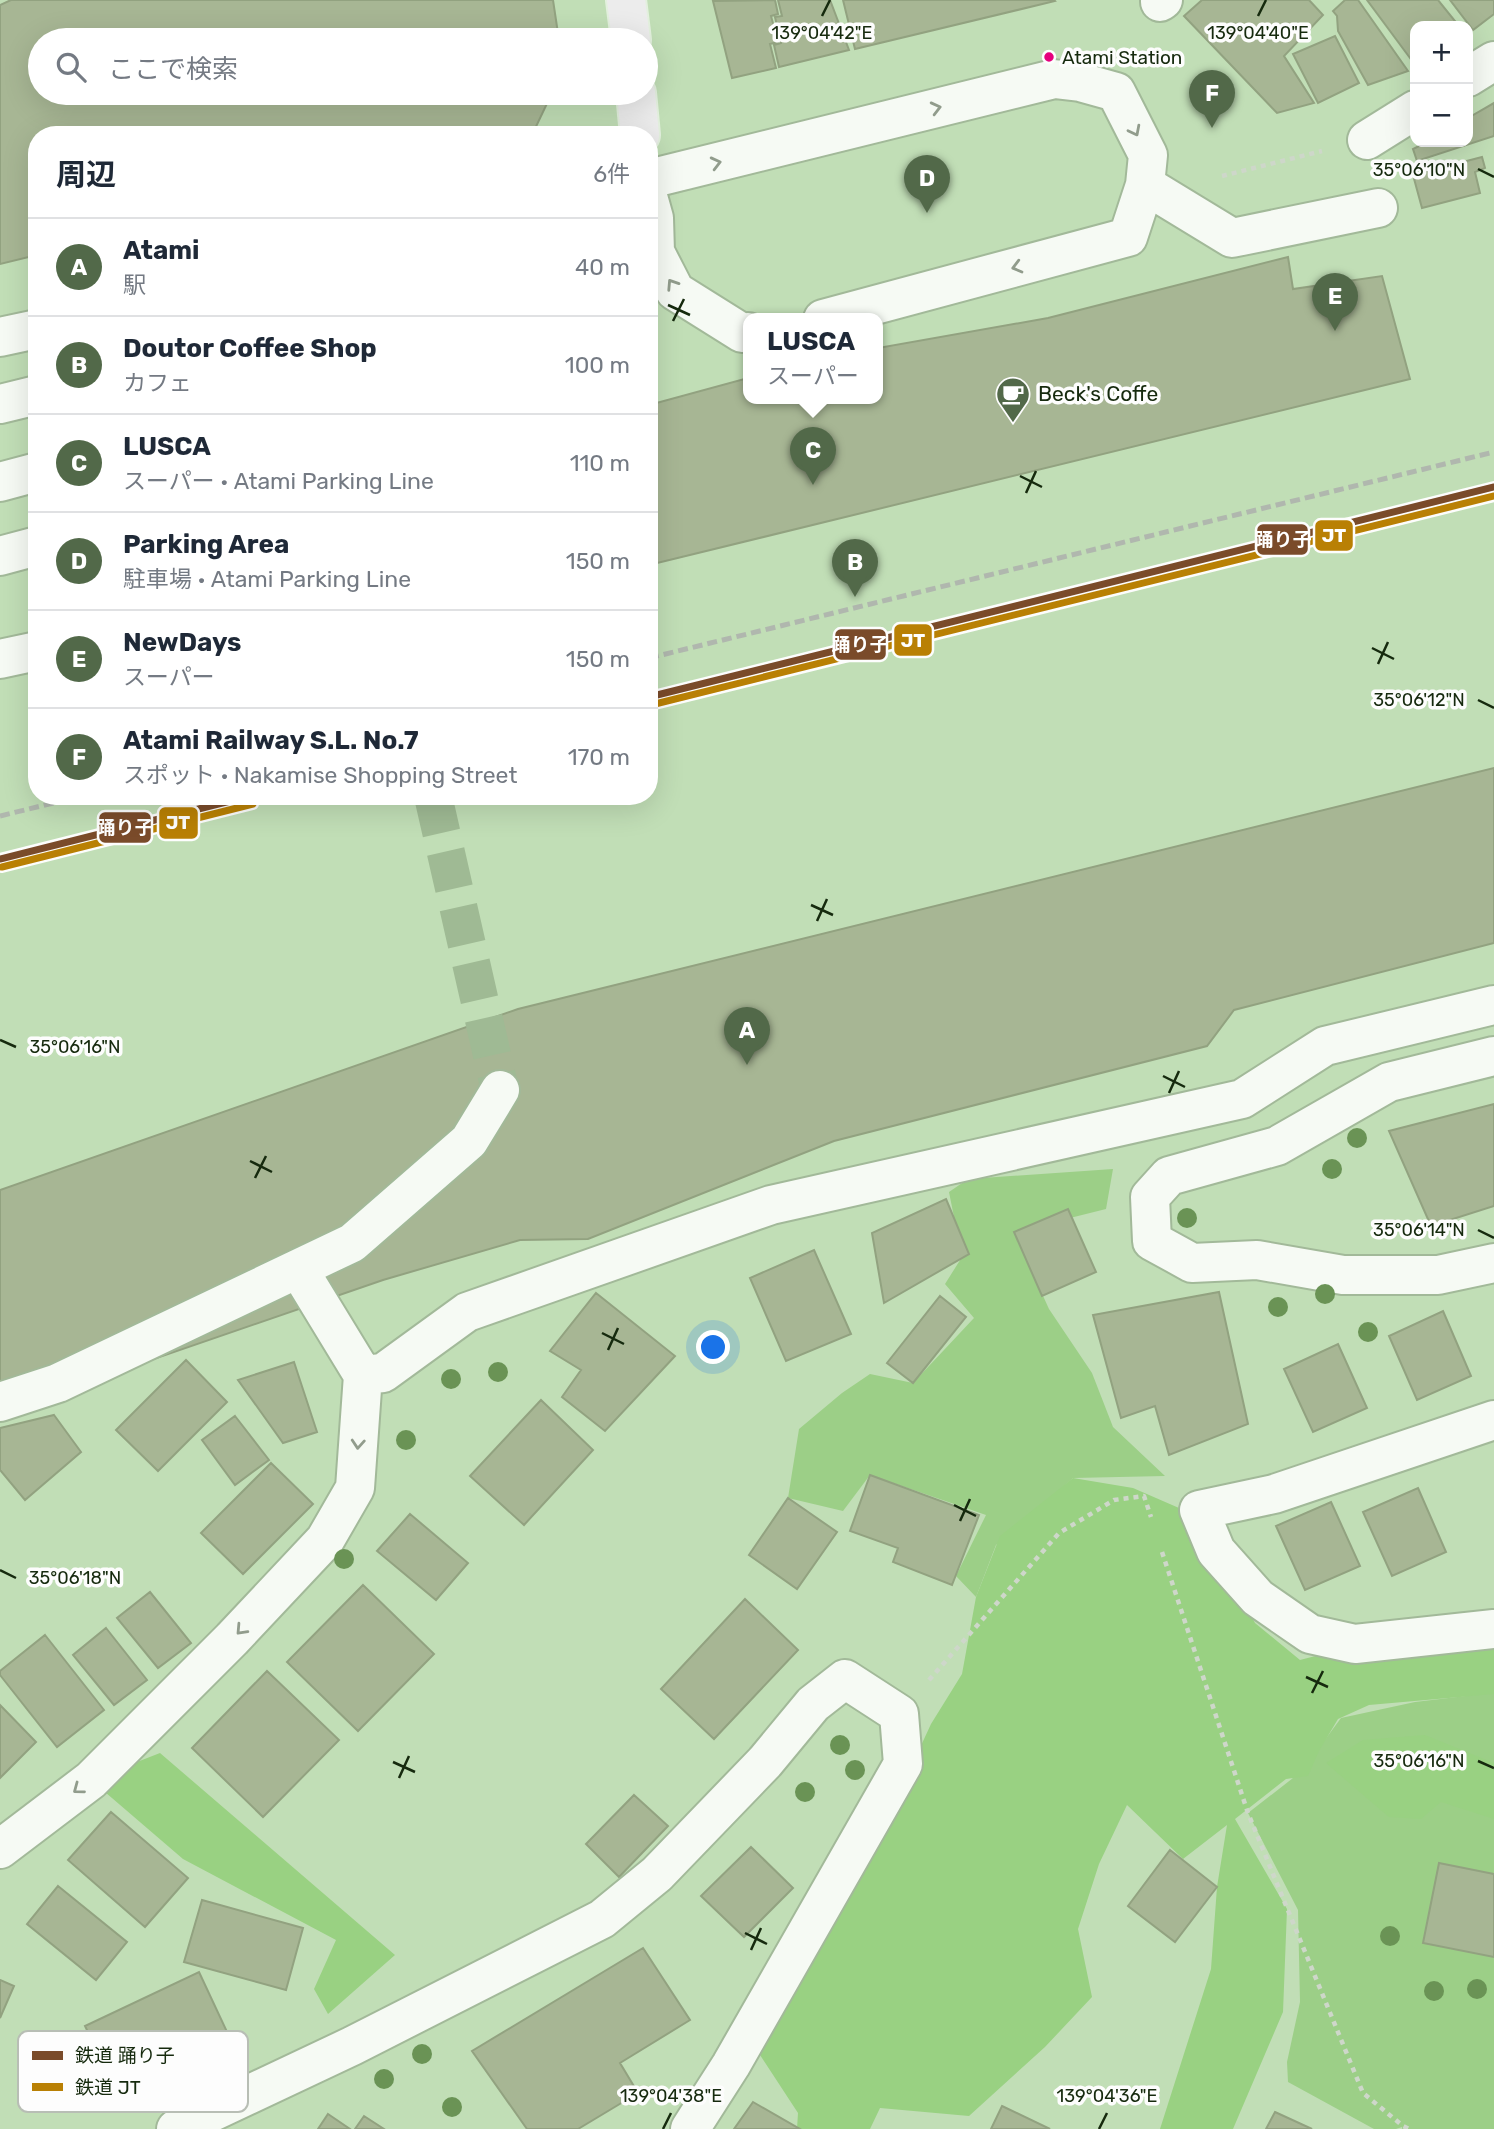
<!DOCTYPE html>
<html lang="ja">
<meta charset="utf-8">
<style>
:root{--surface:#fff;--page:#f2f2f3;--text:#1f2937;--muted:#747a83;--line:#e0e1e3;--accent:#526949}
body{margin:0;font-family:Rubik,"Noto Sans JP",sans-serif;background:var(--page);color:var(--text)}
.controls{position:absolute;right:21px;top:21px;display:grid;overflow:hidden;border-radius:14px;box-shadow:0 7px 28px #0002}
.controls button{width:63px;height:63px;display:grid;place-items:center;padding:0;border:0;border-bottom:2px solid var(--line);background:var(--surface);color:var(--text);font:35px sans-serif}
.you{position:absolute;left:714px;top:1348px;width:24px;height:24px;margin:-18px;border:5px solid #fff;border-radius:50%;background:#1a73e8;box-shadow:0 0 0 10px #1a73e833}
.badge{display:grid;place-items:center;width:46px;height:46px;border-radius:50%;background:var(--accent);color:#fff;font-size:23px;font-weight:700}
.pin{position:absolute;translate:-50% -58px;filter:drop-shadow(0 2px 4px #0008)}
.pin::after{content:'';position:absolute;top:37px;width:24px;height:21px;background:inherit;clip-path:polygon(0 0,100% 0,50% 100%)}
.popup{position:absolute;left:743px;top:313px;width:140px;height:91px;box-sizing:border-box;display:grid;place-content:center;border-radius:14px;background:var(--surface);filter:drop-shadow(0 2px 5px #0005);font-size:23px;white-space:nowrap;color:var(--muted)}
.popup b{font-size:26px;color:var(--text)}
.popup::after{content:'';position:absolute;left:50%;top:100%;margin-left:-14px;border:14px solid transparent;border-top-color:var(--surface)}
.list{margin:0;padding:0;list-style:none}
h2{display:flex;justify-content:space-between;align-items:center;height:91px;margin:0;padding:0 28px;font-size:30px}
h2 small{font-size:23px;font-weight:400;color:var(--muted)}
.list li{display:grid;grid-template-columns:46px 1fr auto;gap:21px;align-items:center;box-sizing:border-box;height:98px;padding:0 28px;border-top:2px solid var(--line)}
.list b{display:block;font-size:26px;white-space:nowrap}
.list p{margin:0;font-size:23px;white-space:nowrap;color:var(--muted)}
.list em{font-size:23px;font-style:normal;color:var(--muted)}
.icon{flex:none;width:38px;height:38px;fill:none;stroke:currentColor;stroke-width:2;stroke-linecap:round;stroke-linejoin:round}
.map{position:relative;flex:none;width:1494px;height:2129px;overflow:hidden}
.search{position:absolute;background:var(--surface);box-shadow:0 7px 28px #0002;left:28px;top:28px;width:630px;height:77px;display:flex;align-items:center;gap:18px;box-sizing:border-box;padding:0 24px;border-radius:38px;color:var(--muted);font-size:26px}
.panel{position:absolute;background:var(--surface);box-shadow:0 7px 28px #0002;left:28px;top:126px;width:630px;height:679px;border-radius:28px}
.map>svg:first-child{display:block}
.green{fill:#9ccf87}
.forest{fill:#99d182}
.building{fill:#a7b694;stroke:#92a280;stroke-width:2}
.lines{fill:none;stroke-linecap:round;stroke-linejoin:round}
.minor-tunnel{stroke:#9fba94;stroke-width:38;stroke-dasharray:38 19;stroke-linecap:butt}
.minor-casing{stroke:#a2b999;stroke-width:42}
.major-casing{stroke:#e3f0de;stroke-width:42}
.path{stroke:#ced7ca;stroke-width:4.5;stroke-dasharray:5 5;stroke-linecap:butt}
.minor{stroke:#f6faf4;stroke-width:38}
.major{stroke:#ececec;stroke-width:38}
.rail{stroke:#b0b7ae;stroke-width:5;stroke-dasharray:10 5;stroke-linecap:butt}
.rail-1-casing{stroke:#fdfdfd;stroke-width:12}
.rail-2-casing{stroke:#fdfdfd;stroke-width:12}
.rail-1{stroke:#7a4b2a;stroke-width:7}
.rail-2{stroke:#b98004;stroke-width:7}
.tree{fill:#6a9355}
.oneway{stroke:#919c8c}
.ticks{fill:none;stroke:#162a0e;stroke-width:2.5}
.bus-dot{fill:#e5007d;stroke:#fdfdfd;stroke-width:2.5}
.labels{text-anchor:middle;stroke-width:7;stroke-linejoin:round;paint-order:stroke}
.bus-label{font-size:19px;fill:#162a0e;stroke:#fdfdfd;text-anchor:start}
.poi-label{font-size:21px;fill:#162a0e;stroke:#fdfdfd;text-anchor:start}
.key{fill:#fdfdfd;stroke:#b8beb5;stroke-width:2}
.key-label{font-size:19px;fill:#162a0e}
.ticks-label{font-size:18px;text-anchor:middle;fill:#162a0e;stroke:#fdfdfd;stroke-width:7;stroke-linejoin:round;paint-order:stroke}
.line-badge{stroke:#fdfdfd;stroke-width:2.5}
.badge-label{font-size:19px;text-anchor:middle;font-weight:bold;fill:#fff}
</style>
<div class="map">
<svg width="1494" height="2129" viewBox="0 0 1494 2129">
<rect width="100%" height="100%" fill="#c1deb6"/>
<!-- green -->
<path class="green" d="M1113,1169L1106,1209L1014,1232L1049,1309L1092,1373L1113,1427L1165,1476L1073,1478L996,1545L976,1597L956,1576L986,1515L870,1475L843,1511L788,1498L799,1429L842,1393L870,1374L913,1383L974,1318L945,1284L962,1257L949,1192L968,1179Z
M1491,1693L1494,1694V2129H1402V2127L1396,2129H1374L1288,2082L1287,2062L1300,2002L1298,1910L1248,1813L1302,1771L1341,1718L1415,1702Z"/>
<!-- forest -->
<path class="forest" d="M1073,1478L1133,1488L1202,1518L1255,1623L1300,1660L1327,1653L1494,1647V1694L1369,1705L1338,1719L1319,1751L1308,1776L1286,1779L1235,1819L1287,1909L1283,2012L1233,2129H1160L1211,1969L1217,1887L1227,1825L1183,1859L1127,1805L1099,1864L1078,1929L1092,1997L1045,2047L969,2116L880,2108L870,2129H797L798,2113L760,2055L901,1789L931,1724L962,1674L976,1597L1000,1536Z
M1425,1735L1494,1763V1819L1441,1802L1421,1819L1389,1817L1326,1763L1363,1740Z
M160,1753L395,1955L328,2014L314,1989L336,1940L183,1859L91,1780Z"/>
<!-- building -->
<path class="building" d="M11,0H553L559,40H40V93H552L532,135H37V255L0,264V5Z
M775,0L778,14L771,16L778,42L770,44L776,68L732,78L713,1Z
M778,0H830L849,50L779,67L774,45L781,43L775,17L782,16Z
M843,0H1054L1055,1L855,49Z
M1202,0H1309L1323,15L1284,56L1314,103L1277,113L1184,16Z
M1345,0H1358L1408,71L1368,85L1338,31L1337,16L1333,11Z
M1367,0H1438L1459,26H1415V60L1413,62Z
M1450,0H1494V14L1473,30Z
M1335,36L1359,83L1318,103L1293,54Z
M1494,103V136L1417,161L1413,149L1427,142H1468V118Z
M1482,157L1485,168L1475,172L1480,193L1422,208L1413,175Z
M1288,257L1293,289L1382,276L1410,379L649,565V405L748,378V399H878V348L1048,318Z
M1494,768V943L1234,1010L1207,1046L834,1141L588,1239L520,1240L383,1280L0,1412V1190L518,1009Z
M1494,1104V1206L1431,1226L1389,1131Z
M946,1199L969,1254L884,1303L872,1233Z
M1068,1209L1096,1272L1042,1296L1014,1232Z
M814,1250L851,1334L786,1361L750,1278Z
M1219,1292L1248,1424L1169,1455L1155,1406L1121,1418L1093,1315Z
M596,1293L675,1356L605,1431L562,1397L581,1370L550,1351Z
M940,1296L966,1317L913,1383L887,1363Z
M1443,1311L1471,1376L1417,1400L1389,1336Z
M1338,1344L1367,1408L1313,1432L1284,1369Z
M186,1360L227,1402L158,1471L116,1430Z
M294,1362L317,1432L283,1443L238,1380Z
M541,1400L593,1450L524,1525L470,1476Z
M54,1415L81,1452L25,1500L0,1470V1428Z
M235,1416L269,1460L235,1485L202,1440Z
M271,1463L313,1504L243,1574L201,1533Z
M870,1475L979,1515L952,1585L893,1562L898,1548L850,1531Z
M1418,1488L1446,1552L1392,1576L1363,1512Z
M788,1498L837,1532L797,1589L749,1555Z
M1331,1502L1360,1566L1305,1590L1276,1526Z
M410,1514L468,1563L436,1600L377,1551Z
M363,1585L434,1654L358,1731L287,1662Z
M150,1592L191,1643L158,1668L117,1618Z
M745,1599L798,1650L714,1739L661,1689Z
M106,1628L147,1680L114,1705L73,1655Z
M45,1635L104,1710L57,1747L0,1675V1671Z
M267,1671L339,1740L263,1817L192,1748Z
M0,1705L36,1742L0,1778Z
M634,1795L668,1826L619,1877L586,1844Z
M111,1812L188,1878L145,1927L68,1860Z
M751,1847L793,1888L744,1937L701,1896Z
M1170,1850L1217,1887L1175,1942L1128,1906Z
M1439,1863L1494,1874V1957L1423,1943Z
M58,1886L127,1942L96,1980L27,1924Z
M202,1900L303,1928L286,1990L184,1962Z
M643,1948L690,2020L620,2063L638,2093L578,2129H527L472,2051Z
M199,1972L228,2034L115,2088L85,2026Z
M0,1980L14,1986L0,2018Z
M753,2102L800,2129H734Z
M1002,2106L1050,2129H991Z
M1275,2112L1312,2129H1266Z
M328,2114L350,2129H318Z
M364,2116L384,2129H355Z"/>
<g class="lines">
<!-- minor-tunnel -->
<path class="minor-tunnel" d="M433,796L500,1090"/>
<!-- minor casing -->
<g class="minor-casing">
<path id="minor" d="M1160,0V2L1163,0
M1468,77L1494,61
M1367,140L1415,110
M649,179L1054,79L1080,82L1116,92L1148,155L1145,185L1128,237L823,319
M1145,185L1232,238L1378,208
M649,200L654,218L655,252L675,291L742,333L748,332
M0,337L37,329
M0,404L37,395
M0,482L37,472
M0,556L37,546
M0,659L37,651
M1494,1056L1389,1082L1277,1146L1169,1176L1150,1197L1152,1241L1192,1263L1257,1260L1343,1275H1438L1494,1263
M363,1375L383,1373L467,1312L771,1205L1242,1099L1325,1046L1494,1005
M0,1402L58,1383L352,1243L469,1141L500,1090
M1494,1420L1274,1494L1199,1510L1216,1551L1258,1598L1310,1634L1355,1644L1494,1629
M0,1849L91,1780L232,1639L325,1540L355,1488L363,1375L299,1270
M176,2129L352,2046L602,1919L657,1874L765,1762L813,1704L845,1679L899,1714L903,1764L731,2065L690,2129"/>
</g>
<!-- major casing -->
<g class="major-casing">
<path id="major" d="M626,0L631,40
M636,93L640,135"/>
</g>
<!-- path -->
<path class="path" d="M1222,176L1322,151
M1162,1552L1248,1813L1363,2093L1403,2126L1409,2129
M929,1680L1059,1533L1114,1500L1144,1496L1151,1517"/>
<!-- minor -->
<use href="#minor" class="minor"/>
<!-- major -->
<use href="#major" class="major"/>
<!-- rail -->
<path class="rail" d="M649,658L1494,452
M0,816L82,796"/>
<!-- rail-1 casing -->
<g class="rail-1-casing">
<path id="rail-1" d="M649,697L1494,487
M0,859L250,796"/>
</g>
<!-- rail-2 casing -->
<g class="rail-2-casing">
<path id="rail-2" d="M651,705L1494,496
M2,867L253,804"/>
</g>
<!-- rail-1 -->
<use href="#rail-1" class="rail-1"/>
<!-- rail-2 -->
<use href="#rail-2" class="rail-2"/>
</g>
<!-- trees -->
<g class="tree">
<circle cx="1357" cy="1138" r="10"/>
<circle cx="1332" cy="1169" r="10"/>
<circle cx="1187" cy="1218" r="10"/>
<circle cx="1325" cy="1294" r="10"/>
<circle cx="1278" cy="1307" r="10"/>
<circle cx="1368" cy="1332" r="10"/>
<circle cx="498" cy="1372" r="10"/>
<circle cx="451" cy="1379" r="10"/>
<circle cx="406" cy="1440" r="10"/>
<circle cx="344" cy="1559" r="10"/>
<circle cx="840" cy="1745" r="10"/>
<circle cx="855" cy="1770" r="10"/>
<circle cx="805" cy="1792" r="10"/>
<circle cx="1390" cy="1936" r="10"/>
<circle cx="1477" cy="1989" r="10"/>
<circle cx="1434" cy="1991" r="10"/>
<circle cx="422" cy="2054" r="10"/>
<circle cx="384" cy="2079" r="10"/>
<circle cx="452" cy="2107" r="10"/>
</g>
<!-- one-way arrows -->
<defs><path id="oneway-chevron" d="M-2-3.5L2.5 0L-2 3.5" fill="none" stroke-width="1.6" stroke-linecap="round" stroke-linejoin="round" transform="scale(1.75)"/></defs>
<g class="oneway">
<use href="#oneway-chevron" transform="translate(936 108) rotate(-14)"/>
<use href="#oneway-chevron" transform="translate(1135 131) rotate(63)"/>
<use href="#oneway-chevron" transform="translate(716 163) rotate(-14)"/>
<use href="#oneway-chevron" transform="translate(1017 267) rotate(165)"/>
<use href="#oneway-chevron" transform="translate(672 284) rotate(-123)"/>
<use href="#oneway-chevron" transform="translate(358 1444) rotate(94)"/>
<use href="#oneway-chevron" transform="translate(241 1630) rotate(133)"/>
<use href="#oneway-chevron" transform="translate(78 1789) rotate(143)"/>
</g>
<!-- ticks -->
<path class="ticks" d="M822,16L830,0M1258,16L1266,0M1478,169L1494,177M668,305L690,315M673,321L684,299M1020,476L1042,487M1026,493L1036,471M1372,648L1394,659M1378,664L1388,642M1478,700L1494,708M811,905L833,915M817,921L827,899M0,1040L16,1047M1163,1076L1185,1087M1169,1093L1179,1071M250,1161L272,1172M255,1178L266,1156M1478,1230L1494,1238M602,1333L624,1344M608,1350L618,1328M954,1505L976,1516M960,1521L970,1499M0,1570L16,1578M1306,1677L1328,1687M1312,1693L1323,1671M1478,1761L1494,1768M393,1762L415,1772M399,1778L409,1756M745,1933L767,1944M751,1950L761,1928M663,2129L671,2113M1099,2129L1107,2113"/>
<!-- icons -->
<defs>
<g id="cafe-pin" transform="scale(1.75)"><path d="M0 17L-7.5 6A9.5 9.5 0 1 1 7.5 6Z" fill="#526949" stroke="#fdfdfd"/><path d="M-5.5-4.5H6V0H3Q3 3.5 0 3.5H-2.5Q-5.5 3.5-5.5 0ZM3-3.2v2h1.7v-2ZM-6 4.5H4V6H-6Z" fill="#fff"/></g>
</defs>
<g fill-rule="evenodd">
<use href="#cafe-pin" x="1013" y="394"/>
</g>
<!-- markers -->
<circle class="bus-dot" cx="1049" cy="57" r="6"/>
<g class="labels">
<!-- bus labels -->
<g class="bus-label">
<text x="1062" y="64">Atami Station</text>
</g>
<!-- poi labels -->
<g class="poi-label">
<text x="1038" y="401">Beck's Coffe</text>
</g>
</g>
<!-- legend -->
<rect x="18" y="2031" width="230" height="81" rx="10" class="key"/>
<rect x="32" y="2051" width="31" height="9" fill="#7a4b2a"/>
<rect x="32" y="2083" width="31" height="8" fill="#b98004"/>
<g class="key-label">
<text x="75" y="2062">鉄道 踊り子</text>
<text x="75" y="2094">鉄道 JT</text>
</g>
<g class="ticks-label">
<text x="822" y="39">139°04'42"E</text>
<text x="1258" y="39">139°04'40"E</text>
<text x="1419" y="176">35°06'10"N</text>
<text x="1419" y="706">35°06'12"N</text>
<text x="75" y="1053">35°06'16"N</text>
<text x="1419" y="1236">35°06'14"N</text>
<text x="75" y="1584">35°06'18"N</text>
<text x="1419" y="1767">35°06'16"N</text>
<text x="671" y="2102">139°04'38"E</text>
<text x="1107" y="2102">139°04'36"E</text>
</g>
<g class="line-badge">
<rect x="1314" y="519" width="40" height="33" rx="7" fill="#b98004"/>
<rect x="1256" y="523" width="53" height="33" rx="7" fill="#7a4b2a"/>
<rect x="893" y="623" width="40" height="34" rx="7" fill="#b98004"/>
<rect x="834" y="628" width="53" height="33" rx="7" fill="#7a4b2a"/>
<rect x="158" y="806" width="41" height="34" rx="7" fill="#b98004"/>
<rect x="98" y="811" width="54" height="33" rx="7" fill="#7a4b2a"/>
</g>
<g class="badge-label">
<text x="1334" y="542">JT</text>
<text x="1283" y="546">踊り子</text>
<text x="913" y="647">JT</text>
<text x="860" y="651">踊り子</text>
<text x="178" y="829">JT</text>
<text x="125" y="834">踊り子</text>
</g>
</svg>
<div class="controls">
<button>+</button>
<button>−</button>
</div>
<div class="you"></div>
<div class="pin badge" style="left:747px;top:1065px">A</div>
<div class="pin badge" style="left:855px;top:597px">B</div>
<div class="pin badge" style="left:813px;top:485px">C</div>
<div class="popup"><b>LUSCA</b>スーパー</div>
<div class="pin badge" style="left:927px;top:213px">D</div>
<div class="pin badge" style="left:1335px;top:331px">E</div>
<div class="pin badge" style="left:1212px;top:128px">F</div>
<div class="search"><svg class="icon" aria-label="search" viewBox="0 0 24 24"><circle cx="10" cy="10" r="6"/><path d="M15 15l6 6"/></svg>ここで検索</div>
<section class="panel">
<h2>周辺<small>6件</small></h2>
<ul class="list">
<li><span class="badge">A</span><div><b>Atami</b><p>駅</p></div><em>40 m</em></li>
<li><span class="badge">B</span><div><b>Doutor Coffee Shop</b><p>カフェ</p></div><em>100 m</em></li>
<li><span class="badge">C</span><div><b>LUSCA</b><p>スーパー · Atami Parking Line</p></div><em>110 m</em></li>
<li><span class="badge">D</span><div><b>Parking Area</b><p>駐車場 · Atami Parking Line</p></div><em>150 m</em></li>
<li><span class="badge">E</span><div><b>NewDays</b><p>スーパー</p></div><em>150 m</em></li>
<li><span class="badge">F</span><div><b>Atami Railway S.L. No.7</b><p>スポット · Nakamise Shopping Street</p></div><em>170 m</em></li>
</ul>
</section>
</div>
